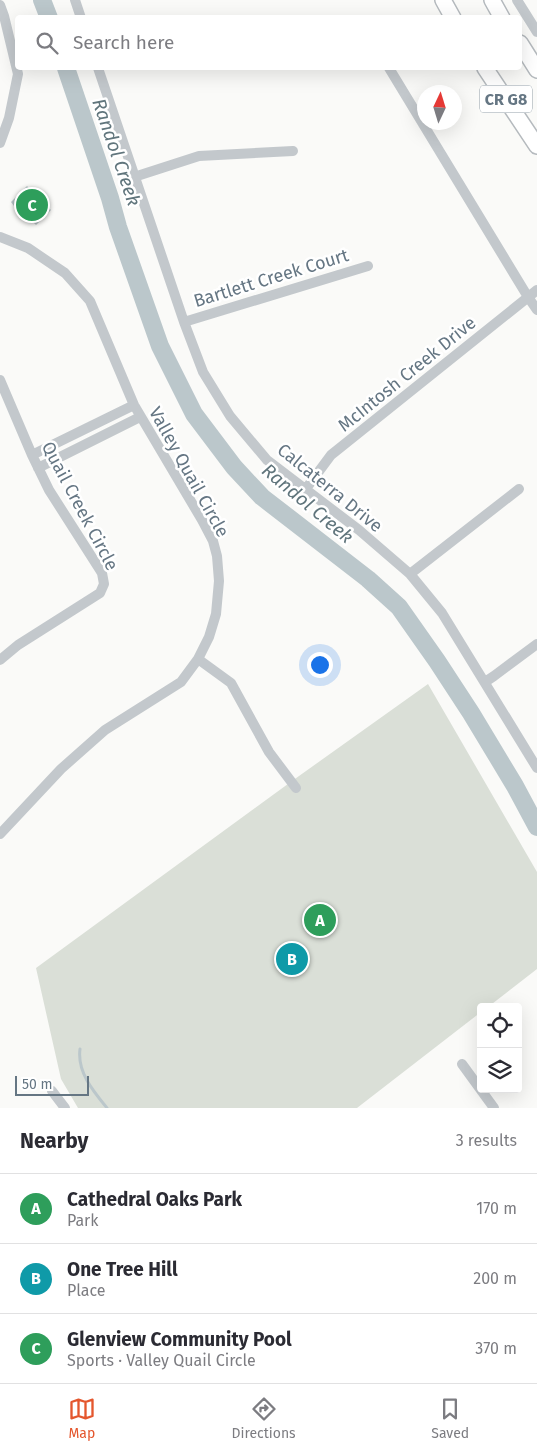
<!DOCTYPE html>
<meta charset="utf-8">
<style>
:root{--surface:#fff;--page:#f7f7f7;--text:#2b2b33;--muted:#7c7c81;--line:#e1e1e2;--accent:#e4572e}
body{margin:0;font-family:"Fira Sans",sans-serif;background:var(--page);color:var(--text)}
.controls{position:absolute;right:15px;bottom:15px;display:grid;overflow:hidden;border-radius:5px;box-shadow:0 5px 20px #0002}
.controls button{width:45px;height:45px;display:grid;place-items:center;padding:0;border:0;border-bottom:1px solid var(--line);background:var(--surface);color:var(--text);font:25px sans-serif}
.compass{position:absolute;left:417px;top:85px;width:45px;height:45px;border-radius:50%;background:var(--surface);box-shadow:0 5px 20px #0002;rotate:4deg}
.scale{position:absolute;left:15px;bottom:12px;width:74px;box-sizing:border-box;padding-left:5px;border:2px solid #657683;border-top:0;font-size:14px;line-height:18px;white-space:nowrap;color:#657683;-webkit-text-stroke:4px #fff;paint-order:stroke}
.you{position:absolute;left:319px;top:664px;width:18px;height:18px;margin:-12px;border:4px solid #fff;border-radius:50%;background:#1a73e8;box-shadow:0 0 0 8px #1a73e833}
.badge{display:grid;place-items:center;width:32px;height:32px;border-radius:50%;background:var(--accent);color:#fff;font-size:16px;font-weight:700}
.pin{position:absolute;translate:-50% -50%;border:2px solid #fff;box-shadow:0 1px 5px #0006}
.list{margin:0;padding:0;list-style:none}
h2{display:flex;justify-content:space-between;align-items:center;height:65px;margin:0;padding:0 20px;font-size:21px}
h2 small{font-size:16px;font-weight:400;color:var(--muted)}
.list li{display:grid;grid-template-columns:32px 1fr auto;gap:15px;align-items:center;box-sizing:border-box;height:70px;padding:0 20px;border-top:1px solid var(--line)}
.list b{display:block;font-size:19px;white-space:nowrap}
.list p{margin:0;font-size:16px;white-space:nowrap;color:var(--muted)}
.list em{font-size:16px;font-style:normal;color:var(--muted)}
.icon{flex:none;width:28px;height:28px;fill:none;stroke:currentColor;stroke-width:2;stroke-linecap:round;stroke-linejoin:round}
.map{position:relative;flex:none;width:537px;height:1108px;overflow:hidden}
.search{position:absolute;background:var(--surface);box-shadow:0 5px 20px #0002;left:15px;right:15px;top:15px;height:55px;display:flex;align-items:center;gap:12px;box-sizing:border-box;padding:0 18px;border-radius:5px;color:var(--muted);font-size:19px}
.sheet{height:275px;background:var(--surface)}
nav{display:flex;justify-content:space-around;align-items:center;box-sizing:border-box;height:70px;border-top:1px solid var(--line);background:var(--surface);font-size:14px;color:var(--muted)}
nav a{display:grid;justify-items:center;gap:2px}
nav .on{color:var(--accent)}
.map>svg:first-child{display:block}
.green{fill:#dadfd7}
.water{fill:#bbc7cb}
.lines{fill:none;stroke-linecap:round;stroke-linejoin:round}
.stream{stroke:#bbc7cb;stroke-width:3}
.river{stroke:#bbc7cb;stroke-width:18}
.primary-casing{stroke:#b5babe;stroke-width:18}
.minor{stroke:#c3c8cc;stroke-width:10}
.primary{stroke:#fff;stroke-width:15}
.labels{text-anchor:middle;stroke-width:5;stroke-linejoin:round;paint-order:stroke}
.shield{fill:#fff;stroke:#939fa8;stroke-width:1}
.shield-label{font-size:16px;font-weight:bold;fill:#657683}
.street-label{font-size:18px;fill:#657683;stroke:#fff}
.water-label{font-size:19px;font-style:italic;fill:#60757c;stroke:#fff}
</style>
<div class="map">
<svg width="537" height="1108" viewBox="0 0 537 1108">
<rect width="100%" height="100%" fill="#fafaf8"/>
<!-- green -->
<path class="green" d="M428,684L537,872V969L488,1007H481V1012L357,1108H78L61,1079L36,968L292,781Z"/>
<!-- water -->
<path class="water" d="M27,186L51,210L36,225L16,205L14,206L11,202Z"/>
<g class="lines">
<!-- stream -->
<path class="stream" d="M80,1049C77,1072 93,1091 107,1108"/>
<!-- river -->
<path class="river" d="M42,0L49,18
M66,68L110,198L118,227L160,346L194,414L234,467L262,497L368,579L399,607L437,661L471,713L515,786L537,827"/>
<!-- primary casing -->
<g class="primary-casing">
<path id="primary" d="M443,0L453,18
M492,0L502,18
M520,43L537,70
M485,68L537,146"/>
</g>
<!-- minor -->
<path class="minor" d="M75,0L81,18
M517,0L537,32
M0,5L4,16L18,74L9,118L0,143
M98,68L184,322L203,372L230,416L267,460L359,530L410,574L442,613L537,768
M389,68L528,297L537,310
M134,177L199,156L293,151
M0,237L28,248L65,273L90,301L134,405L202,520L213,541L217,556L219,581L216,614L209,637L198,659L181,682L105,730L61,769L0,834
M184,322L368,266
M0,380L32,455L49,490L102,573L104,584L100,593L18,645L0,660
M32,455L134,405
M38,468L140,417
M305,490L331,455L537,290
M410,574L519,489
M198,659L231,683L269,752L296,788
M485,682L494,676L537,644
M462,1064L494,1108
M52,1091L65,1108"/>
<!-- primary -->
<use href="#primary" class="primary"/>
</g>
<g class="labels">
<!-- shield labels -->
<rect class="shield" x="480" y="85.5" width="52" height="27" rx="4"/>
<g class="shield-label">
<text x="506" y="105">CR G8</text>
</g>
<!-- street labels -->
<g class="street-label">
<text transform="translate(271 278) rotate(-17)" y="6">Bartlett Creek Court</text>
<text transform="translate(407 374) rotate(-39)" y="6">McIntosh Creek Drive</text>
<text transform="translate(189 472) rotate(61)" y="6">Valley Quail Circle</text>
<text transform="translate(330 488) rotate(39)" y="6">Calcaterra Drive</text>
<text transform="translate(80 506) rotate(62)" y="6">Quail Creek Circle</text>
</g>
<!-- water labels -->
<g class="water-label">
<text transform="translate(117 152) rotate(71)" y="7">Randol Creek</text>
<text transform="translate(308 503) rotate(40)" y="7">Randol Creek</text>
</g>
</g>
</svg>
<div class="controls">
<button><svg class="icon" aria-label="locate" viewBox="0 0 24 24"><circle cx="12" cy="12" r="6"/><path d="M12 2v4M12 18v4M2 12h4M18 12h4"/></svg></button>
<button><svg class="icon" aria-label="layers" viewBox="0 0 24 24"><path d="M12 4l9 5-9 5-9-5zM3 14l9 5 9-5"/></svg></button>
</div>
<svg class="compass" viewBox="-18 -18 36 36"><path d="M0-13l5 13h-10z" fill="#e53935"/><path d="M0 13l5-13h-10z" fill="#7c7c81"/></svg>
<div class="scale">50 m</div>
<div class="you"></div>
<div class="pin badge" style="left:320px;top:920px;background:#2e9e5b">A</div>
<div class="pin badge" style="left:292px;top:959px;background:#0f9aa8">B</div>
<div class="pin badge" style="left:32px;top:205px;background:#2e9e5b">C</div>
<div class="search"><svg class="icon" aria-label="search" viewBox="0 0 24 24"><circle cx="10" cy="10" r="6"/><path d="M15 15l6 6"/></svg>Search here</div>
</div>
<section class="sheet">
<h2>Nearby<small>3 results</small></h2>
<ul class="list">
<li><span class="badge" style="background:#2e9e5b">A</span><div><b>Cathedral Oaks Park</b><p>Park</p></div><em>170 m</em></li>
<li><span class="badge" style="background:#0f9aa8">B</span><div><b>One Tree Hill</b><p>Place</p></div><em>200 m</em></li>
<li><span class="badge" style="background:#2e9e5b">C</span><div><b>Glenview Community Pool</b><p>Sports · Valley Quail Circle</p></div><em>370 m</em></li>
</ul>
</section>
<nav>
<a class="on"><svg class="icon" aria-label="map" viewBox="0 0 24 24"><path d="M3 6l6-2 6 2 6-2v14l-6 2-6-2-6 2zM9 4v14M15 6v14"/></svg>Map</a>
<a><svg class="icon" aria-label="directions" viewBox="0 0 24 24"><path d="M12 3l9 9-9 9-9-9zM9 14v-3h6M13 9l2 2-2 2"/></svg>Directions</a>
<a><svg class="icon" aria-label="saved" viewBox="0 0 24 24"><path d="M7 4h10v16l-5-4-5 4z"/></svg>Saved</a>
</nav>
